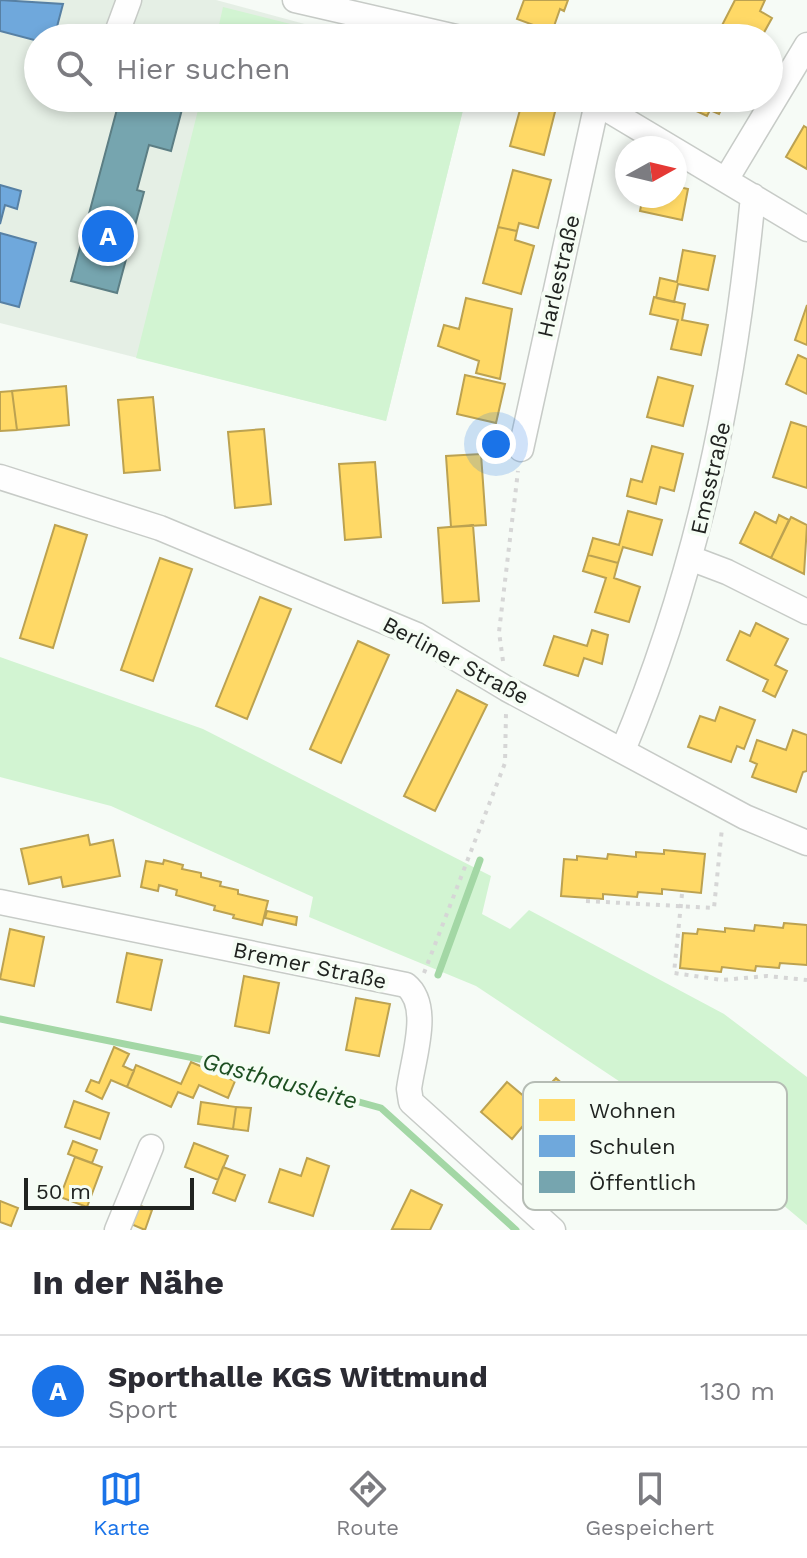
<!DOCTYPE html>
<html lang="de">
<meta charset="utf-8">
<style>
:root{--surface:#fff;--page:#f2f2f3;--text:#2b2b33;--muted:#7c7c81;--line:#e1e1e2;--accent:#1a73e8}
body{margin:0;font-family:"Work Sans",sans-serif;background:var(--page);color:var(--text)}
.compass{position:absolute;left:615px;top:136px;width:72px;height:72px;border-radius:50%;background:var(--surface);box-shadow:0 4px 12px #0003;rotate:82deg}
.scale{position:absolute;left:24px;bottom:20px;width:170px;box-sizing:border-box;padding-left:8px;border:4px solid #202320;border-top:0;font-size:22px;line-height:28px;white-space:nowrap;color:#202320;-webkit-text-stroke:6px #f5fdf4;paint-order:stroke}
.you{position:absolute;left:496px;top:444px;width:28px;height:28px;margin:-20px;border:6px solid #fff;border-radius:50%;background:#1a73e8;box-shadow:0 0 0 12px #1a73e833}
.badge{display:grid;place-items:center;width:52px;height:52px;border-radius:50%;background:var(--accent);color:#fff;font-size:26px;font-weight:700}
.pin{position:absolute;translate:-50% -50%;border:4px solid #fff;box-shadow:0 2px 8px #0006}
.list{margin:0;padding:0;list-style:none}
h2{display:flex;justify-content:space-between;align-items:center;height:104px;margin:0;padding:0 32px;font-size:34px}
h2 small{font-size:26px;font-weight:400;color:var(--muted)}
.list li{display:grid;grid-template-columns:52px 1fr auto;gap:24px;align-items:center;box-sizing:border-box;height:112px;padding:0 32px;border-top:2px solid var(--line)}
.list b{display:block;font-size:30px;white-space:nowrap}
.list p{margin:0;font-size:26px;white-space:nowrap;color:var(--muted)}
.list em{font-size:26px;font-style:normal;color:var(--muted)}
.icon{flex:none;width:44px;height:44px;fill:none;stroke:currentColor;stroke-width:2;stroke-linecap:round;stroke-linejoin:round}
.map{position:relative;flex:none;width:807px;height:1230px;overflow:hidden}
.search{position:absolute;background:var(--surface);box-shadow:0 4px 12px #0003;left:24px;right:24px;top:24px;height:88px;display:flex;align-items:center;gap:20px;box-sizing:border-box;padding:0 28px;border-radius:44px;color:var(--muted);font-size:30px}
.sheet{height:216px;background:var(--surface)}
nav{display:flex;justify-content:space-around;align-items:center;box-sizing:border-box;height:112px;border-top:2px solid var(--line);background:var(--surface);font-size:22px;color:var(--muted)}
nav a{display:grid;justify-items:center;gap:4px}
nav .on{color:var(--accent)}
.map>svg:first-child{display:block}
.built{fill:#e5efe5}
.green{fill:#d2f4d2}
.homes{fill:#ffd966;stroke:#bca251;stroke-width:2}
.schools{fill:#6fa8dc;stroke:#5780a4;stroke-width:2}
.public{fill:#76a5af;stroke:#5c7e84;stroke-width:2}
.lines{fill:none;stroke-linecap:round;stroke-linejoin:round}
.stream{stroke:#a3d7a5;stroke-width:7}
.minor-casing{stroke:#c7cbc7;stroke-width:27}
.path{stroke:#d6d6d6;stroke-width:4;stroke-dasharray:4 6;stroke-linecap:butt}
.minor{stroke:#fefefe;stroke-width:24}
.labels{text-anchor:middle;stroke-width:8;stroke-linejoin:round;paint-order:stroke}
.street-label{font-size:22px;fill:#202320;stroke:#f5fdf4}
.water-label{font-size:24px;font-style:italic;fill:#1d4f21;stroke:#f5fdf4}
.key{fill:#f5fdf4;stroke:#b5bcb4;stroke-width:2}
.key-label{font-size:22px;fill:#202320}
</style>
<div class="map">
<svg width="807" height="1230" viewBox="0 0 807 1230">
<rect width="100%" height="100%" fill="#f6fbf6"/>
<!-- built -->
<path class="built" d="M0,0H216L356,38H38V98H466L386,421L0,323Z"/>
<!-- green -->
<path class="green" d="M223,7L346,38H216Z
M201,98H466L386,421L136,358Z
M0,657L203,729L491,876L482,914L510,929L529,910L724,1014L807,1077V1225L697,1133L476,986L309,917L313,897L111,806L0,777Z"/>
<!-- homes -->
<path class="homes" d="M524,0H568L564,11L560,9L552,32L517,19Z
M735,0H765L760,11L772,18L761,38L716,37Z
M668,98H727L719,114L710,110L707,116Z
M523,99L556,108L544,155L510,146Z
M804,126L807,128V169L786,157Z
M513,170L551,180L538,228L519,223L517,231L498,227Z
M675,186L688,189L682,220L640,211L643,196H675Z
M498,227L517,231L515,240L534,246L521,294L483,283Z
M683,250L715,256L708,290L678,284L674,302L656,298L660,278L677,282Z
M654,297L685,304L682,320L708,325L701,355L671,349L678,320L650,314Z
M466,298L512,309L500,379L476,373L479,361L438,346L444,325L459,329Z
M807,305V345L795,340Z
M798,355L807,359V394L786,384Z
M465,375L505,384L496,423L457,414Z
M658,377L693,386L683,426L647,417Z
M66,386L69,425L17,430L12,391Z
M12,391L17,430L0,431V392Z
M153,397L160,470L124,473L118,400Z
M791,422L807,427V488L773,477Z
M264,429L271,504L235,508L228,432Z
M652,446L683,454L674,491L660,487L656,504L627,496L631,479L642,482Z
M481,454L486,525L451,527L446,456Z
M375,462L381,537L345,540L339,464Z
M628,511L662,520L652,555L623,547L618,563L588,555L593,538L619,545Z
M755,512L776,523L779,515L789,520L771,558L740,543Z
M791,517L807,525L804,574L771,558Z
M55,525L87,535L53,648L20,638Z
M473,525L479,601L443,603L438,528Z
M588,555L618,563L614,578L640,587L629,622L595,612L606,578L583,571Z
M160,558L192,569L153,681L121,670Z
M260,597L291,609L247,719L216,706Z
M756,623L788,639L775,665L787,671L775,697L763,691L768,680L727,660L740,631L750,636Z
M592,630L608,635L602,664L584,658L578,676L544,665L554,636L587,646Z
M358,641L389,655L341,763L310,749Z
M457,690L487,705L435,811L404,796Z
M720,707L755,720L744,749L737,746L731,762L688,747L700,716L715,721Z
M793,730L807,735V771L803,772L796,792L752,777L757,764L750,761L757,740L786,750Z
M88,835L90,845L113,840L120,876L63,887L61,877L29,884L21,849Z
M664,850L705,854L701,893L662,889V894L638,892L637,897L603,894V899L561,896L564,859L577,860V856L607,859L608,854L636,857V852L664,854Z
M164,860L183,865L182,869L201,873V877L221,882L220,886L238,890V894L268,901L262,925L233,918L234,915L214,910L215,906L176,895L177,890L159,885L158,891L141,887L146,861L163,864Z
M267,911L297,917L296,925L265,918Z
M784,923L807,925V965L780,963L779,968L756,966L755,971L722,967L721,972L680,968L683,933L697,934L698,929L725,932V928L754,931L755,925L783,928Z
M10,929L44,937L34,986L0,979Z
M127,953L162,960L151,1010L117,1002Z
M244,976L279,983L269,1033L235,1026Z
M356,998L390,1004L379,1056L346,1050Z
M114,1047L129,1054L123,1066L134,1071L127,1087L111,1080L102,1099L86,1091L91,1080L99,1083Z
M191,1062L235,1081L228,1098L199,1085L193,1098L178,1092L171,1107L127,1087L136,1065L181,1084Z
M556,1078L580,1100L560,1121L536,1099Z
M507,1082L538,1108L512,1139L481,1112Z
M74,1101L109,1113L100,1139L65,1127Z
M201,1102L236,1107L233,1129L198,1124Z
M236,1107L251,1108L248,1131L233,1129Z
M73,1141L97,1150L92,1163L68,1154Z
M194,1143L228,1156L218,1180L185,1167Z
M75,1157L102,1167L87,1207L60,1197Z
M307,1158L329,1166L313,1216L269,1202L280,1169L301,1176Z
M223,1167L245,1175L235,1201L213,1193Z
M411,1190L442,1205L430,1230L392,1229Z
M0,1201L18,1208L11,1226L0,1222Z
M138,1205L152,1210L145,1230L131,1224Z"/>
<!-- schools -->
<path class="schools" d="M0,0L63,4L54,38H38V41L0,31Z
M0,185L21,191L17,209L5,205L0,224Z
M0,233L36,243L19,307L0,302Z"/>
<!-- public -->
<path class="public" d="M120,98H185L171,151L149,145L137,190L144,192L117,293L71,281Z"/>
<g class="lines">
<!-- stream -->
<path class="stream" d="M438,975L480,860
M0,1019L214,1062L381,1108L516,1230"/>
<!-- minor casing -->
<g class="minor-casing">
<path id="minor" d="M295,0L460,38
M115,38L129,0
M588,98L807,229
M727,178L807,45
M521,449L597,103
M0,477L160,528L417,635L507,689L745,817L807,843
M690,558L727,572L807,612
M623,750C698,571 735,389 753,196
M0,902L406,985C432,1006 413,1058 409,1089L411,1102L553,1230
M117,1230L151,1147"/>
</g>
<!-- path -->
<path class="path" d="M503,661L499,632L518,471
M682,894L674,973L722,980L767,976L807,980
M586,901L714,908L722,828
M424,973L505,763L506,713"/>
<!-- minor -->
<use href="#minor" class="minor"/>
</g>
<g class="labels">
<!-- street labels -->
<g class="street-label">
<text transform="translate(558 276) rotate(-77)" y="8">Harlestraße</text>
<text transform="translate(710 478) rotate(-77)" y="8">Emsstraße</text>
<text transform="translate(456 660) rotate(28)" y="8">Berliner Straße</text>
<text transform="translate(310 965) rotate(12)" y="8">Bremer Straße</text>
</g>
<!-- water labels -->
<g class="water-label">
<text transform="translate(280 1081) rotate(15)" y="8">Gasthausleite</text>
</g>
</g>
<!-- legend -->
<rect x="523" y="1082" width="264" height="128" rx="12" class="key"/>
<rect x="539" y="1099" width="36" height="22" fill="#ffd966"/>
<rect x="539" y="1135" width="36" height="22" fill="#6fa8dc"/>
<rect x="539" y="1171" width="36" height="22" fill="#76a5af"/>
<g class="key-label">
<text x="589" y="1118">Wohnen</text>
<text x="589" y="1154">Schulen</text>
<text x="589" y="1190">Öffentlich</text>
</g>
</svg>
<svg class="compass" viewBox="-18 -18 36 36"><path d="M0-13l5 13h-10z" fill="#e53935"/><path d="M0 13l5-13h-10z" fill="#7c7c81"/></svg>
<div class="scale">50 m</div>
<div class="you"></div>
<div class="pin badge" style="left:108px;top:236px">A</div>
<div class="search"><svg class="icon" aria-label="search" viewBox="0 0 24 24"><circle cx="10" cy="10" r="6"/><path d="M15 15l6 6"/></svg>Hier suchen</div>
</div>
<section class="sheet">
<h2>In der Nähe<small></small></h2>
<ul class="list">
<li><span class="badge">A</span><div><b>Sporthalle KGS Wittmund</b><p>Sport</p></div><em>130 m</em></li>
</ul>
</section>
<nav>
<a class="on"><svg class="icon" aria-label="map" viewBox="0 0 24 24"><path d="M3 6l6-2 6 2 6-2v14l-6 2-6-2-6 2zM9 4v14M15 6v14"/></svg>Karte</a>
<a><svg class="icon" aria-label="directions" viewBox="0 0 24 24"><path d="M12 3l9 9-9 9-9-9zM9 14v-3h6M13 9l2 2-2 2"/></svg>Route</a>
<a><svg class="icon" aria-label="saved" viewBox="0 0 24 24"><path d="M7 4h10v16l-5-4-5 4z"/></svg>Gespeichert</a>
</nav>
